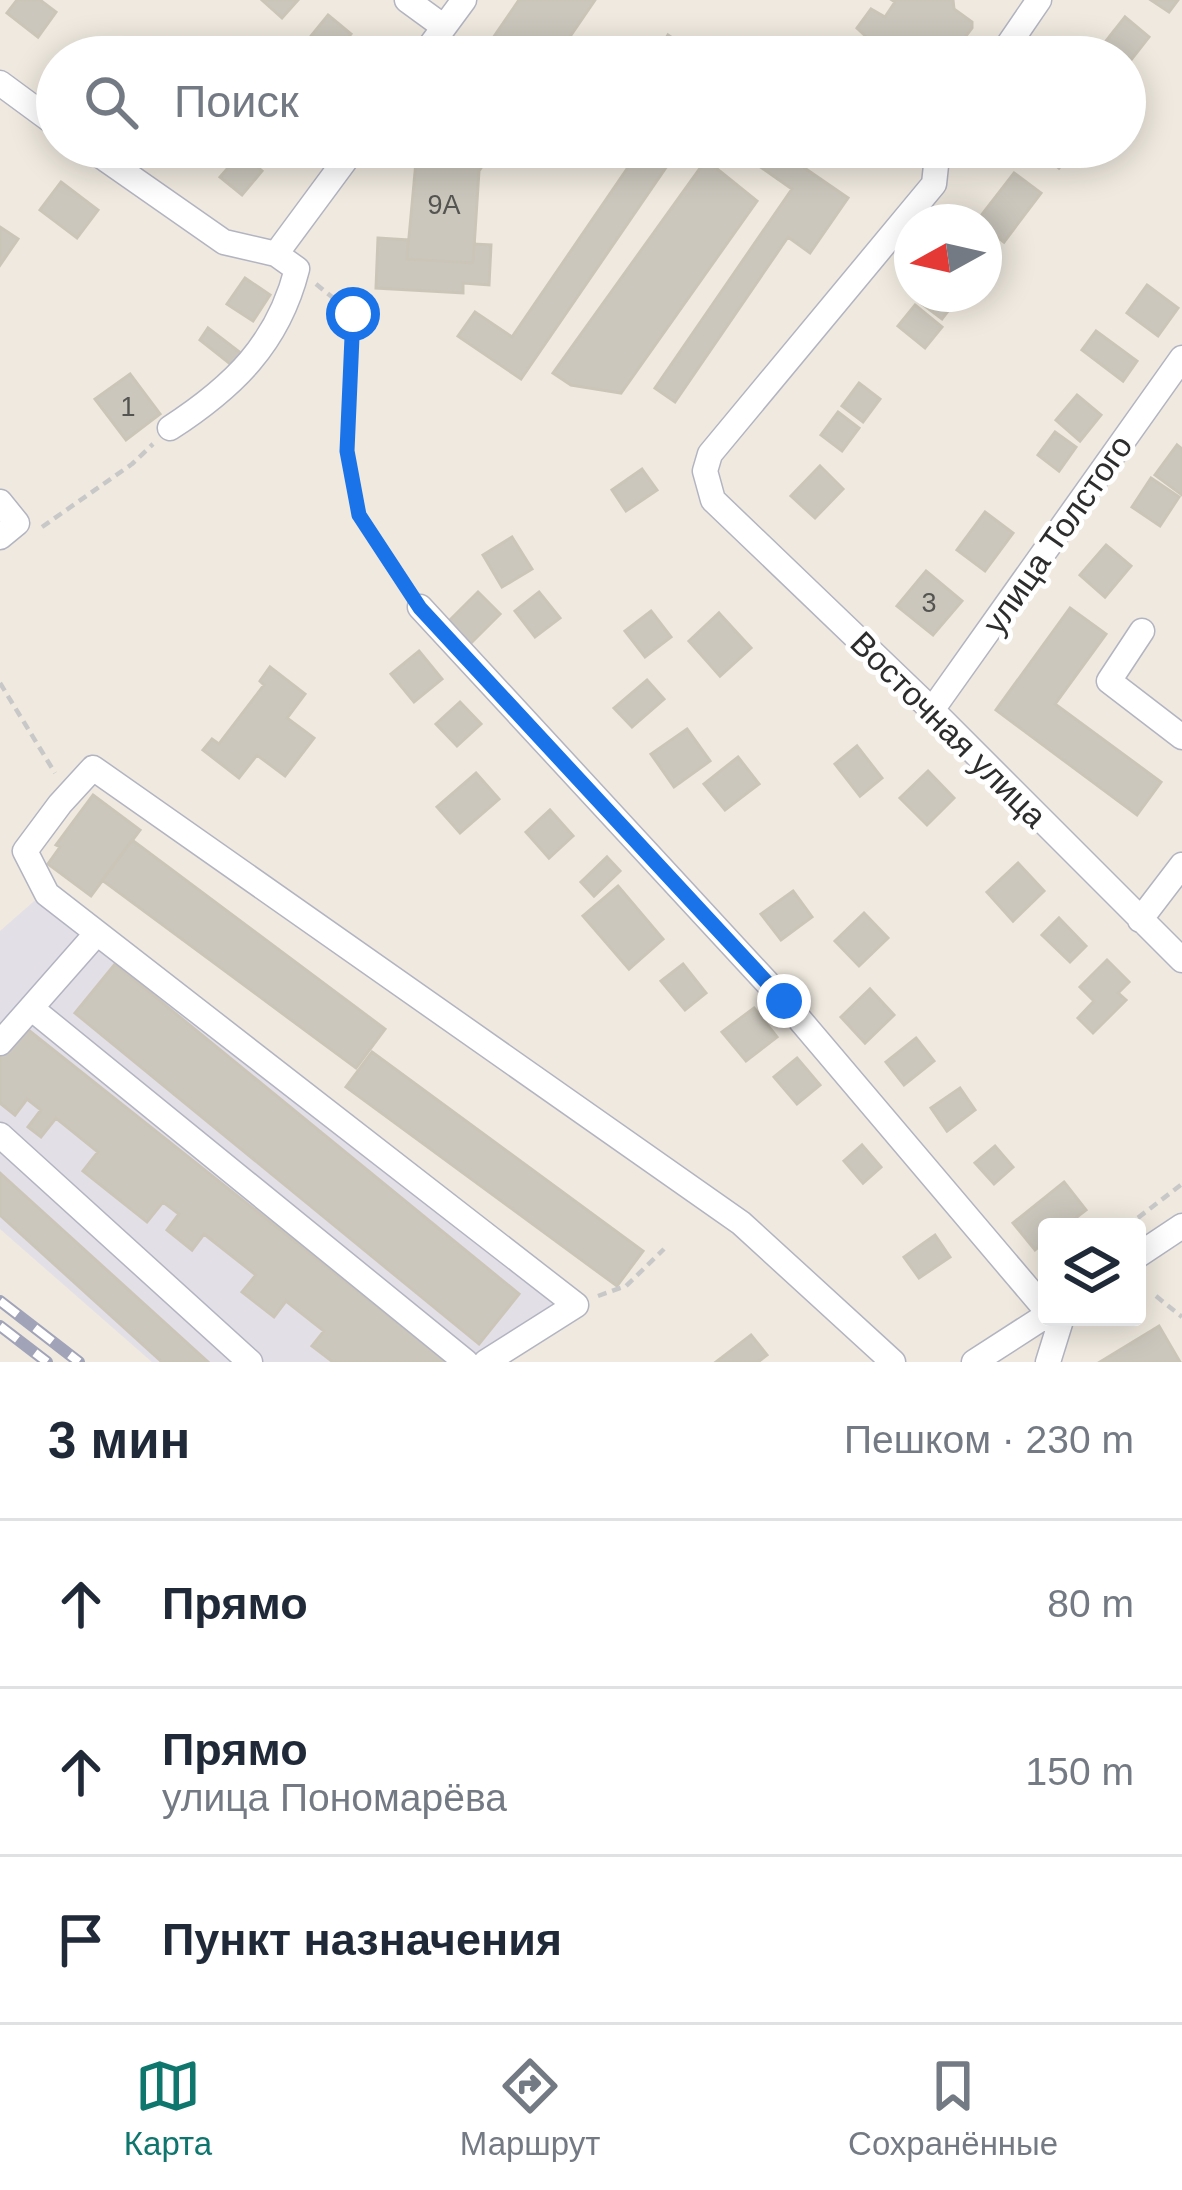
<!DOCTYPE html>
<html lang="ru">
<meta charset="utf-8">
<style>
:root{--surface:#fff;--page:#f6f6f7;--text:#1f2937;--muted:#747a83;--line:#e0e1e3;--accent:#0f766e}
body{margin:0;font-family:Arial,sans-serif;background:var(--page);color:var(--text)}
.controls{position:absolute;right:36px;bottom:36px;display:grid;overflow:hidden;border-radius:12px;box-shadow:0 6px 30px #0003}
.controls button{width:108px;height:108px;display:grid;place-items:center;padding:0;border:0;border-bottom:3px solid var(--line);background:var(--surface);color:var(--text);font:60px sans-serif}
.compass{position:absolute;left:894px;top:204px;width:108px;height:108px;border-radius:50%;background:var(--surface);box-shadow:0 6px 30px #0003;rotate:262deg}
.stop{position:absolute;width:36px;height:36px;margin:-27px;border:9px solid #1a73e8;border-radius:50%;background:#fff}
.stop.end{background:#1a73e8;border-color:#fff;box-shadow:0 3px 12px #0008}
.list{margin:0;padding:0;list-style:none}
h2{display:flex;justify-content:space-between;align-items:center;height:156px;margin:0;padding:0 48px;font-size:51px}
h2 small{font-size:39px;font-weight:400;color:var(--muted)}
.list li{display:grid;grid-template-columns:78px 1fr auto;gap:36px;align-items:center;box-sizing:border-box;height:168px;padding:0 48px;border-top:3px solid var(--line)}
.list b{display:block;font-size:45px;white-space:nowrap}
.list p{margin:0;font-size:39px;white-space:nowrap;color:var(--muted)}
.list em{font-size:39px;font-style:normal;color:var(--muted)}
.icon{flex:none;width:66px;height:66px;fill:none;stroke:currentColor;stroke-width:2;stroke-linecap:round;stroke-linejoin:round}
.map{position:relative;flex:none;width:1182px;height:1362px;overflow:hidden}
.search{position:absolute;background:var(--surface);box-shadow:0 6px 30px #0003;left:36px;right:36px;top:36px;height:132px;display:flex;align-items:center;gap:30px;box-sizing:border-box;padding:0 42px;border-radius:66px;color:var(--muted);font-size:45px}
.sheet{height:660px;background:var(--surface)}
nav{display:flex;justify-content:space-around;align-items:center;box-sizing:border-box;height:168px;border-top:3px solid var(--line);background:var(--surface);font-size:33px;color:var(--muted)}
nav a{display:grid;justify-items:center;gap:6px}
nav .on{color:var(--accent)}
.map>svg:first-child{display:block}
.industrial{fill:#e2dfe7}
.building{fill:#cbc7bd;stroke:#cbc5b8;stroke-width:3}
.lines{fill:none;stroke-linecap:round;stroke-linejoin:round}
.minor-casing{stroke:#b3b4c1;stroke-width:27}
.path{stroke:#c8c8c8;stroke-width:4.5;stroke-dasharray:9 6;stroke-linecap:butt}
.minor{stroke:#fff;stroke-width:24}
.rail-casing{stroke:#a1a3b8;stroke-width:12}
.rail{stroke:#fff;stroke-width:8;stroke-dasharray:22;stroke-linecap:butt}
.route{stroke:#1a73e8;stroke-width:15}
.labels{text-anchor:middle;stroke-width:10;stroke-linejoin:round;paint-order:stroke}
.number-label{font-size:27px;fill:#545451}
.street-label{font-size:33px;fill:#2d2d2d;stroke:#fff}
</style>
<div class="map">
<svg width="1182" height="1362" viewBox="0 0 1182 1362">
<rect width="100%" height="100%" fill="#efe9df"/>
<!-- industrial -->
<path class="industrial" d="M40,896L561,1304L474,1362H152L0,1229V931Z"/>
<!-- building -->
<path class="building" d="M17,0H40L56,12L38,37L7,13Z
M262,0H298L282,18Z
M519,0H595L556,57H480Z
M892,0H953L954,9L972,22V28L959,45L945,38L934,52L939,57H880L873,51L875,45L857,28L871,9L885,17L895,2Z
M1151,0H1178L1169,12Z
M328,15L351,34L334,55L311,36Z
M1125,17L1149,37L1131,60L1106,41Z
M668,35L698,56V57H654Z
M89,45L107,57H81Z
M428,147H495L479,171L473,263L407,259L417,151L427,152Z
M642,147H680L521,379L458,336L475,312L512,337Z
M732,147H774L848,198L810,253L788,237L675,402L655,388L792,189Z
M827,147H867L853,166Z
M1034,147H1075L1059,168Z
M241,153L262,171L242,195L220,177Z
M706,160L757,201L621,393L571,385L553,373Z
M1014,173L1041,193L1004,242L984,226V222L977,221Z
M61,182L98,210L77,238L40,210Z
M0,227L18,239L0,265Z
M378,238L408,240L407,259L473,263L474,244L491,245L489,285L463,283V293L376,288Z
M245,278L270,295L253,321L227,304Z
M1147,285L1178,308L1158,336L1127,313Z
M923,294H961L942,319L918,301Z
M915,305L942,327L925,348L898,326Z
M208,328L242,354L233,366L200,340Z
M1096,331L1137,361L1123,381L1082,350Z
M130,374L160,414L126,440L95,399Z
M859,383L880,399L863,422L842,406Z
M1077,395L1101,415L1080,441L1056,420Z
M838,412L859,428L842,451L821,435Z
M1055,432L1076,447L1059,471L1038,455Z
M1177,445L1182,449V495L1155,475Z
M820,466L843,489L815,518L791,496Z
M642,469L657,490L626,511L612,490Z
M1151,478L1179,497L1160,526L1132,507Z
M985,512L1013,533L985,571L957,550Z
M512,537L532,569L502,587L483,555Z
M1106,545L1131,566L1105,597L1080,575Z
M926,571L962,601L933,635L897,606Z
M478,592L500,614L470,644L448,622Z
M539,592L560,618L535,637L515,611Z
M1070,608L1106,634L1055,704L1161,782L1137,815L996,710Z
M651,611L671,637L645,657L625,631Z
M719,613L751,648L720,676L689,641Z
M419,651L442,679L414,702L391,674Z
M270,667L305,694L287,718L314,738L285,776L257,755L239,778L203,750L212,739L219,744L264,685L260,681Z
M647,680L664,699L632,727L614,708Z
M460,702L481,724L457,746L436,724Z
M687,729L710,761L674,787L651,754Z
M857,746L882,778L860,796L835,764Z
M738,757L759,784L725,810L704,784Z
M928,771L954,798L927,825L900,798Z
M476,773L499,799L460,833L437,807Z
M93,795L140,830L91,896L48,864L60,847L56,845Z
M550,810L573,836L549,858L526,832Z
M132,840L385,1029L356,1068L102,880Z
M607,857L620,871L594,896L581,882Z
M1018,863L1044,891L1013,921L987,892Z
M618,886L663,939L629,969L583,916Z
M793,891L812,917L781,940L761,914Z
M864,913L888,938L859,966L835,941Z
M1059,918L1086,946L1070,962L1042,935Z
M1107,960L1129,982L1118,993L1126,1000L1093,1033L1078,1018L1094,1001L1080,987Z
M115,964L519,1294L479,1344L75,1013Z
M683,964L706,993L685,1010L661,981Z
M870,989L894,1015L865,1043L841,1017Z
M754,1008L777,1037L746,1061L722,1032Z
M22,1025L447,1362H333L312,1346L324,1331L286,1301L274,1317L242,1292L256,1275L204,1234L192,1250L167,1230L179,1214L163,1202L147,1222L83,1171L98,1152L56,1118L41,1137L28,1127L41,1110L27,1099L15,1115L0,1103V1053Z
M916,1038L934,1061L904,1085L886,1062Z
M372,1052L643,1251L617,1286L346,1087Z
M797,1058L820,1085L797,1104L774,1077Z
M960,1088L975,1110L947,1131L931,1108Z
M862,1145L881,1167L863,1183L844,1161Z
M995,1146L1013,1167L994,1184L975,1163Z
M0,1173L208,1362H162L0,1215Z
M1064,1182L1086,1210L1064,1227H1047V1240L1035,1250L1013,1223Z
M935,1235L950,1257L919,1278L904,1257Z
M1159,1326L1180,1362H1100Z
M751,1335L767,1355L758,1362H716Z"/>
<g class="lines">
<!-- minor casing -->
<g class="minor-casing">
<path id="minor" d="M407,0L444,27
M422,57L464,0
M1000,57L1039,0
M0,83L57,125
M88,147L224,242L276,254L297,269C278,344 233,387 170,428
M938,147L934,184L710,454L705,471L713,500L932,710L1182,960
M276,254L355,147
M0,502L17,523L0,537
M420,607L784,1001L1047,1311
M1142,631L1109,681L1182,737
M932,710L1182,358
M1140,920L1182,865
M31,1008L97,933
M0,1043L31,1008L466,1362
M0,1135L250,1362
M1137,1256L1182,1226
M486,1362L576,1305L47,894L25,851L60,804L93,768L741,1223L893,1362
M974,1362L1047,1315
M1048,1362L1062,1317"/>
</g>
<!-- path -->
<path class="path" d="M316,284L353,314L347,451L359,515L407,588
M42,527L132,464L153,444
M0,683L55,773
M1126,1227L1182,1184
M598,1296L626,1286L664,1249
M1156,1296L1182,1317"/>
<!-- minor -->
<use href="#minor" class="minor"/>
<!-- rail casing -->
<g class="rail-casing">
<path id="rail" d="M0,1301L79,1362
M0,1326L47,1362"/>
</g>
<!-- rail -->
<use href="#rail" class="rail"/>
</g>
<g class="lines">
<!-- route -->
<path class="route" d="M353,314L347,451L359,515L420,608L784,1001"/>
</g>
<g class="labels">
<!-- number labels -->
<g class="number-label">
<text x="444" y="214">9А</text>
<text x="128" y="416">1</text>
<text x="929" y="612">3</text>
</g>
<!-- street labels -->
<g class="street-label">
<text transform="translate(1057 534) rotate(-55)" y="12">улица Толстого</text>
<text transform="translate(949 729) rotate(45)" y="12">Восточная улица</text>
</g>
</g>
</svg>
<div class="controls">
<button><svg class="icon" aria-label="layers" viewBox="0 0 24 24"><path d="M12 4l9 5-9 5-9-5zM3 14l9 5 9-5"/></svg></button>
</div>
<svg class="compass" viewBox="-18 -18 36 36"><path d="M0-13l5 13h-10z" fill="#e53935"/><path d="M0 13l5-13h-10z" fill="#747a83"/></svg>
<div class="stop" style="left:353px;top:314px"></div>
<div class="stop end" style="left:784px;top:1001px"></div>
<div class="search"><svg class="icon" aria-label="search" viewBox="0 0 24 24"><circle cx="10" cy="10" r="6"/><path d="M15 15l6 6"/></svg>Поиск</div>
</div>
<section class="sheet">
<h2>3 мин<small>Пешком · 230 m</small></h2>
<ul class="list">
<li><svg class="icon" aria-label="ahead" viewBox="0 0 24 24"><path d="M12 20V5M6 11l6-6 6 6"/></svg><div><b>Прямо</b></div><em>80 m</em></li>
<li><svg class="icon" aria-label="ahead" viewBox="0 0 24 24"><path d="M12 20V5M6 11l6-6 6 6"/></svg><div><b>Прямо</b><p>улица Пономарёва</p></div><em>150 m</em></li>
<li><svg class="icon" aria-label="arrive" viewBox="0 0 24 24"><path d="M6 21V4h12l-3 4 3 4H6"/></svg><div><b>Пункт назначения</b></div></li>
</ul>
</section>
<nav>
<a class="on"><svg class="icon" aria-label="map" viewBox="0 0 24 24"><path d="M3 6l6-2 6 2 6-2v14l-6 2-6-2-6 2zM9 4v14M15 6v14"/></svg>Карта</a>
<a><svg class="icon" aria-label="directions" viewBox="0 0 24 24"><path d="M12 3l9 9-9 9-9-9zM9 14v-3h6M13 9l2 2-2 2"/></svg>Маршрут</a>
<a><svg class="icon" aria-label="saved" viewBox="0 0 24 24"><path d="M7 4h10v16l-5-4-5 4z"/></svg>Сохранённые</a>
</nav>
